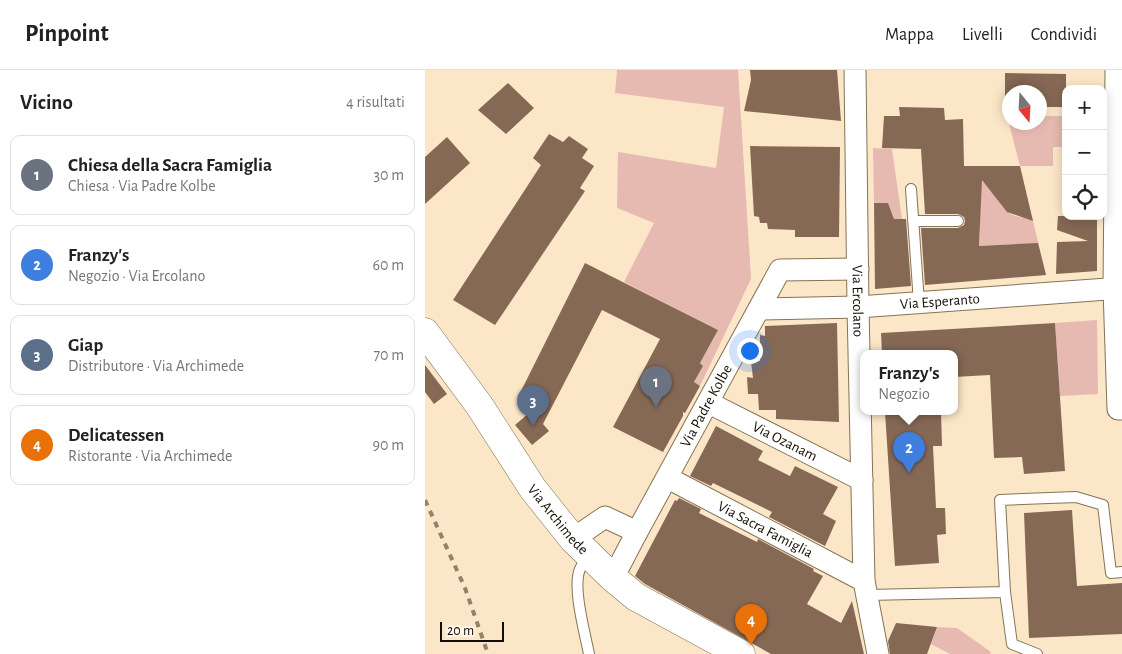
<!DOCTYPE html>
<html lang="it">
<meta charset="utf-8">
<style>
:root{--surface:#fff;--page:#f2f2f2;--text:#222;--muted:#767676;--line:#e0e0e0;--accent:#a246b1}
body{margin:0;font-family:"Alegreya Sans",sans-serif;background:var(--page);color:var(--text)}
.controls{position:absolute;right:15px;top:15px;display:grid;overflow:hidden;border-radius:10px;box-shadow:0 2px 12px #0003}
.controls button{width:45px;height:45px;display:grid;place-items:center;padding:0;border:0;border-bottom:1px solid var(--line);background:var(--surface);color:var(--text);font:25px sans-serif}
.compass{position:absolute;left:577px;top:15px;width:45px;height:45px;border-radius:50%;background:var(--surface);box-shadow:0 2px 12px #0003;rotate:162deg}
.scale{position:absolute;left:15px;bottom:12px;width:64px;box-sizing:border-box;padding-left:5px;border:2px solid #140d04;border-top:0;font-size:14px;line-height:18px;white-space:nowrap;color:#140d04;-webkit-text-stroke:4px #fef6e9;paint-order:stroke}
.you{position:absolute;left:324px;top:280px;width:18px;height:18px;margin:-12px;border:4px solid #fff;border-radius:50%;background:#1a73e8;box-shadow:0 0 0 8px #1a73e833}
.badge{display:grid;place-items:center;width:32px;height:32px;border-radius:50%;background:var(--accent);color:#fff;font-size:16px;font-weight:700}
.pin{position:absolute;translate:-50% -41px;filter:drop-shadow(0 1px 2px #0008)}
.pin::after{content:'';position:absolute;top:26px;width:18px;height:15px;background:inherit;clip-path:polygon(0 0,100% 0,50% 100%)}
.popup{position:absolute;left:435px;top:280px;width:98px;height:65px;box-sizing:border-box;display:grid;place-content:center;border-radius:10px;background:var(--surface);filter:drop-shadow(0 1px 4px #0005);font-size:16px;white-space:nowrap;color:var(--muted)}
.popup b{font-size:19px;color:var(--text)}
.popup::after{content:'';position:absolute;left:50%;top:100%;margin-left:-10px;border:10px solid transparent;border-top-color:var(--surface)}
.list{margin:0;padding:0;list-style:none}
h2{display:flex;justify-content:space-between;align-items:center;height:65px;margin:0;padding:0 20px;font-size:21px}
h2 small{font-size:16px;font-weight:400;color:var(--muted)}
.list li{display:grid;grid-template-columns:32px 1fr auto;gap:15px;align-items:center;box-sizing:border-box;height:80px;margin:0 10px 10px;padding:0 10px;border:1px solid var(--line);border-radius:10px}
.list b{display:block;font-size:19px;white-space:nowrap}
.list p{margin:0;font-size:16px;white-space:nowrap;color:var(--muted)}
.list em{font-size:16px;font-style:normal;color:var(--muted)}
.icon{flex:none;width:28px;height:28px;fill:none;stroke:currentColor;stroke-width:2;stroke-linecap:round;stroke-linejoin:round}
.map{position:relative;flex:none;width:697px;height:584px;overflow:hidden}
header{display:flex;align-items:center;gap:30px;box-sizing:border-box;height:70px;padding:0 25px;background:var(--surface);border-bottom:1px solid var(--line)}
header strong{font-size:24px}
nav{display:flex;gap:28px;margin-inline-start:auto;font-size:18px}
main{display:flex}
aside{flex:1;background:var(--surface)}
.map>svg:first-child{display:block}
.green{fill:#e6bab1}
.building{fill:#866955}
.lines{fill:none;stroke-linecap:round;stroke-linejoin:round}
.service-casing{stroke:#857356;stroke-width:12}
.minor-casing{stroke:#857356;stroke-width:23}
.primary-casing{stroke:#857356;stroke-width:29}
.service{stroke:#fff;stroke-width:10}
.minor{stroke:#fff;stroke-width:21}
.primary{stroke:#fff;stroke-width:28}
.rail{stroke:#90826d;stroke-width:4;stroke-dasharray:6 6;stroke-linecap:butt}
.labels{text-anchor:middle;stroke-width:4;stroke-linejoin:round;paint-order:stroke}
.street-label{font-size:15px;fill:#140d04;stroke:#fef6e9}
</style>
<header>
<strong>Pinpoint</strong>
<nav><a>Mappa</a><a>Livelli</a><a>Condividi</a></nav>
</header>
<main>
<aside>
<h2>Vicino<small>4 risultati</small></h2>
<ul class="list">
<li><span class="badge" style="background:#6b7280">1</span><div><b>Chiesa della Sacra Famiglia</b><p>Chiesa · Via Padre Kolbe</p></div><em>30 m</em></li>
<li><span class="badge" style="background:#3f7fe0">2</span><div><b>Franzy's</b><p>Negozio · Via Ercolano</p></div><em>60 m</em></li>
<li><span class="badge" style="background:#5c6f8a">3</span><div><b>Giap</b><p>Distributore · Via Archimede</p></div><em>70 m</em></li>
<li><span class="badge" style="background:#e8710a">4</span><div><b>Delicatessen</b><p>Ristorante · Via Archimede</p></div><em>90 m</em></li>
</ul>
</aside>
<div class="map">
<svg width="697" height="584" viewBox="0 0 697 584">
<rect width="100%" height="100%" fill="#fbe7c7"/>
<!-- green -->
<path class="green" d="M192,0H313L326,209L275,316L269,312L278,296L275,293L293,260L199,212L229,153L192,138L193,82L291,98L299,37L190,23Z
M582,46H584V52H614L615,46H638V77H628V96H595Z
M448,78L467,79L477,149H469L463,133H449Z
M547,96H570C573,122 571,151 607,147L621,205L604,206V188L594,174L554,176L555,161L550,141Z
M672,250L673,324L635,326L630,253Z
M512,557L532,558L566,582L565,584H525L506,574Z"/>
<!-- building -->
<path class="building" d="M325,0H412L416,51L319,41L326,10Z
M580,3L641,4V37H614V22H584V37H580Z
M83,13L109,38L81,64L53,40Z
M474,37L519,38L520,50L538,49L539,96H595L608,151L582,142L557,110L554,176L613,173L621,205L500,215L496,158H533L539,155L540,151L539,147L533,144H500L496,79L457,78L459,46H475Z
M124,64L138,72L144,66L163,79L157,88L169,96L155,118L160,121L70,255L28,230L116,95L108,88Z
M22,67L45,93L0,134V87Z
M325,76L415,77L414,167H370V160L343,159L342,153H335L334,147L329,146Z
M449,133H463L469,149H481L486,216L450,219Z
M633,146H672V201L631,204L632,172L663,171L632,160Z
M160,193L293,260L275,293L278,296L269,312L275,316L260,343L258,342V346L238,382L188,357L235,269L177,240L118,354L124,361L107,375L90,355L111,337L93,327Z
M412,253L414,352L351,349V340H334L333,324H323L322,307L328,308L326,292L335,291V265L340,266V256Z
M630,253L640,401L599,404L597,387L569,388L565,305L529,307V284H457L456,263Z
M0,295L22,324L9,334L0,322Z
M460,342H516L517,376H508L511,438H520L521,464L512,465L514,493L470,496Z
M291,356L338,381L333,390L365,406L370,396L413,417L398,444L411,451L400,476L344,447L347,442L288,413L286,416L265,406Z
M254,428L276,439L274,443L332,472L333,469L389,499L388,501L398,506L382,534L416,553L427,531L439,584H346L220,514L210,506L250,430L252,431Z
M647,440L652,516L697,513V564L604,568L599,443Z
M471,553L512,557L502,584H465L463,571Z"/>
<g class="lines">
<!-- service casing -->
<g class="service-casing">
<path id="service" d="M486,119L494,233
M488,151H533
M163,485C160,489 157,494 155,499C147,517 160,563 164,584
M442,525L580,522
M612,584L587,574L580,522L575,430L651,427L678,435L686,503L697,502"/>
</g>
<!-- minor casing -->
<g class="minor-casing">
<g id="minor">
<path id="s1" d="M430,0L433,237L439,511L453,584"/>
<path d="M691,0L689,219L693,339H697"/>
<path id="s2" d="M334,239L433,237L697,218"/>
<path id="s3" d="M284,333L437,410"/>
<path id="s4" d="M243,408L439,511"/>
<path id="s5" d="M148,469L180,447L212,462L355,200L433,199"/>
<path d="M188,508L212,462"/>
</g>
</g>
<!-- primary casing -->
<g class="primary-casing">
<g id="primary">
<path id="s6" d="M0,262L54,335L108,419L148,469L188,508L211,527L316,584"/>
</g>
</g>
<!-- service -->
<use href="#service" class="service"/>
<!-- minor -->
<use href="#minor" class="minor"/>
<!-- primary -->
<use href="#primary" class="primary"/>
<!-- rail -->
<path class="rail" d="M0,430L40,518L63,584"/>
</g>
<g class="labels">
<!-- street labels -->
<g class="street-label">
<text dy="5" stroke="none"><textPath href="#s1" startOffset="231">Via Ercolano</textPath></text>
<text dy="5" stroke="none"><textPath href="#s2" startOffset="181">Via Esperanto</textPath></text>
<text dy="5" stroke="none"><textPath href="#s5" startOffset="218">Via Padre Kolbe</textPath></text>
<text dy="5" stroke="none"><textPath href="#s3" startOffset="85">Via Ozanam</textPath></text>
<text dy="5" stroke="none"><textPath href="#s6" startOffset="230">Via Archimede</textPath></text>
<text dy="5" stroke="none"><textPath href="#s4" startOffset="110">Via Sacra Famiglia</textPath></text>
</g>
</g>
</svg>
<div class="controls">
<button>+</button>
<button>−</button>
<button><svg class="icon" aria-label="locate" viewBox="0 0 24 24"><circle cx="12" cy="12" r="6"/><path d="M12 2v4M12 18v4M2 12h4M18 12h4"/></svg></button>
</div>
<svg class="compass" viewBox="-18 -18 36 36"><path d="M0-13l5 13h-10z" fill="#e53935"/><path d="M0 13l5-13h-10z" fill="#767676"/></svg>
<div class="scale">20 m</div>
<div class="you"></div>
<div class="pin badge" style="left:231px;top:337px;background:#6b7280">1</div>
<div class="pin badge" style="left:484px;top:403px;background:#3f7fe0">2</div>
<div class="popup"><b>Franzy's</b>Negozio</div>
<div class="pin badge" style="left:108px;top:356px;background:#5c6f8a">3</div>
<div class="pin badge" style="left:326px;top:575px;background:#e8710a">4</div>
</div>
</main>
